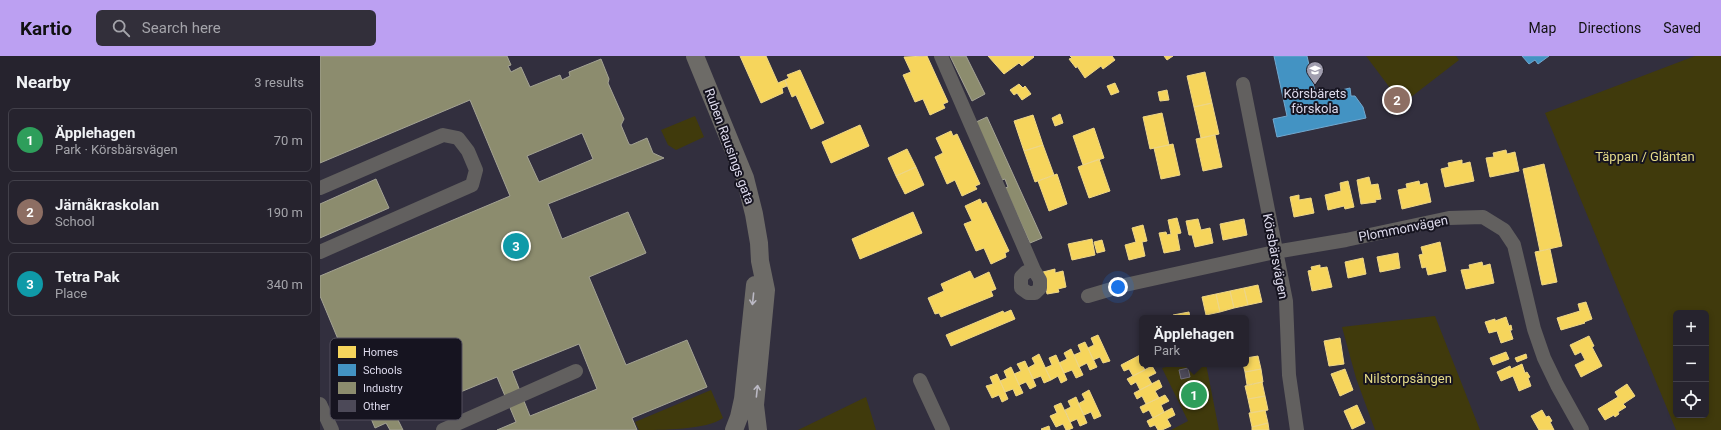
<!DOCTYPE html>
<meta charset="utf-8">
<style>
:root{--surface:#26232e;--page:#322f3a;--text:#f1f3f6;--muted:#a4a4aa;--line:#42404a;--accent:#bca0f2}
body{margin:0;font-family:Roboto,sans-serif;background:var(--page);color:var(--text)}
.controls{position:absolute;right:12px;bottom:12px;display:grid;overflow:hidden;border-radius:6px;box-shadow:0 2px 6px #0003}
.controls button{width:36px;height:36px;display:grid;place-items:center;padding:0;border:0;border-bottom:1px solid var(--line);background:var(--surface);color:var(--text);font:20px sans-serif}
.you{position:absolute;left:798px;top:231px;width:14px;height:14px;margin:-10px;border:3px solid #fff;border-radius:50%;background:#1a73e8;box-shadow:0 0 0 6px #1a73e833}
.badge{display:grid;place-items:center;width:26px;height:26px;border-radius:50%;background:var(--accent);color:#fff;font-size:13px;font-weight:700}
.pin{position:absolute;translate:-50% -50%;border:2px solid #fff;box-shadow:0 1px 4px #0006}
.popup{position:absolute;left:819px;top:259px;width:110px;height:52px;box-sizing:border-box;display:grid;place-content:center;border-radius:6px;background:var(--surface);filter:drop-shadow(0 1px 3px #0005);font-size:13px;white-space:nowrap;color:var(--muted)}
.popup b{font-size:15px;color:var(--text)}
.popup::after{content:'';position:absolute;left:50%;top:100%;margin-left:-8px;border:8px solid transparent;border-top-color:var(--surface)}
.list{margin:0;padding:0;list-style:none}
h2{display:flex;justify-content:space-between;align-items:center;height:52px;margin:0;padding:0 16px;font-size:17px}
h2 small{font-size:13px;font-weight:400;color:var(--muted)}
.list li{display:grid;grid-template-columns:26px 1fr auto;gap:12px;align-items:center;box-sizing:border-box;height:64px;margin:0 8px 8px;padding:0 8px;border:1px solid var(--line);border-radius:6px}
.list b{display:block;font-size:15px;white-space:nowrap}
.list p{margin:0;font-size:13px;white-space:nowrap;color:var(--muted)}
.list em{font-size:13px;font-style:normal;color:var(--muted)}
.icon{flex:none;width:22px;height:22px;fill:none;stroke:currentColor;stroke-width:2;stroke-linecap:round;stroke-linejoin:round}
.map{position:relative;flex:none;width:1401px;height:374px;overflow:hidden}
header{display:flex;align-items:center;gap:24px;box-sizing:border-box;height:56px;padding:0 20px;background:var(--accent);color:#111}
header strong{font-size:19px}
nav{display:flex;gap:22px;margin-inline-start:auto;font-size:14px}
.search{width:280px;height:36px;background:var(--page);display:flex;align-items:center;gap:10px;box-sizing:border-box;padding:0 14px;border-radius:6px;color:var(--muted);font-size:15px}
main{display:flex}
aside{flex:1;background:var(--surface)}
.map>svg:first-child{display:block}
.green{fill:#403a0c;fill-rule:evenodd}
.homes{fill:#f6d55c;stroke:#eed687}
.schools{fill:#4393c3;stroke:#71a8cf}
.industry{fill:#8c8c6e;stroke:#a4a394;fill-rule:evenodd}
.building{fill:#4c4958;stroke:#706d7a}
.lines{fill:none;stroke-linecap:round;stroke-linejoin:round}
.minor{stroke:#62605f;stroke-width:14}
.major{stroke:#6d6b67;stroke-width:18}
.oneway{stroke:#bbb9c4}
.labels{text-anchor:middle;stroke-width:4;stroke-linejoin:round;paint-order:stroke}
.poi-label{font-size:13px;fill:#dddaec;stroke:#161420}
.street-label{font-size:13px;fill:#dddaec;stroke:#161420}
.park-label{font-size:13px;fill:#e4da88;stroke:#161420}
.key{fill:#161420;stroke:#524f5d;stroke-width:1}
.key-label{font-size:11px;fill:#dddaec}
</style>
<header>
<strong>Kartio</strong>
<div class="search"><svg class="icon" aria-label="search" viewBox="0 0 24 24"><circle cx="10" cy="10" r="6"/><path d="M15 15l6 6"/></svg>Search here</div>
<nav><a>Map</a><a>Directions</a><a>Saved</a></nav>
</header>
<main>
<aside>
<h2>Nearby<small>3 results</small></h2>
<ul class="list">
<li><span class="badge" style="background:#2e9e5b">1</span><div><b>Äpplehagen</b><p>Park · Körsbärsvägen</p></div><em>70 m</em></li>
<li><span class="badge" style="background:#8d6e63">2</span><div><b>Järnåkraskolan</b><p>School</p></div><em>190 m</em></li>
<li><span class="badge" style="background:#0f9aa8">3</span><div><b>Tetra Pak</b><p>Place</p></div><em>340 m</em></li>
</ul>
</aside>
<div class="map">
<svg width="1401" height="374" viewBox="0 0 1401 374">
<rect width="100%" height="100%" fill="#322f3e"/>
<!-- green -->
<path class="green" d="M1046,0H1136L1139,4L1082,48Z
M1375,0H1401V374H1356L1225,57ZM1356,257H1386V359H1356Z
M375,60L384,81L356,94L348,89L341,74Z
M1115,260L1160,374H1055L1036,322L1022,271Z
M858,308H886L899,374H851L868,365L842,312Z
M391,334L403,362C387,374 341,374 319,374L315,366Z
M546,341L556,374H478Z"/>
<!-- homes -->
<path class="homes" d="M420,0H446L458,27L465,24L467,30L462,32L463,37L441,47Z
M607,0L628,46L623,48L625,52L610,59L603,43L595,46L583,19L591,16L584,1Z
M668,0H713L714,1L702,10L699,7L684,18Z
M750,0H792L795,4L783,13L781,10L765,22L757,10L756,12L749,3L752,2Z
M844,0H853L847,4Z
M480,14L504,67L491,73L476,39L472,41L465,24L469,22L467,19Z
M885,16L892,47L874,51L867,20Z
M795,27L799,36L791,39L787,30Z
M699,28L703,32L705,30L711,38L702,44L697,37L694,39L690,34Z
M847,34L849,44L840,45L838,36Z
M892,47L899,78L881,82L874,51Z
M842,57L849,89L830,93L823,61Z
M740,58L743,67L735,70L732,62Z
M713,59L723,89L704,95L694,65Z
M540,69L549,90L511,107L502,86Z
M774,72L784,102L763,109L753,80Z
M631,75L633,80L637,78L660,128L655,130L657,133L642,140L635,124L627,128L615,101L623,97L616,82Z
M895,79L902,111L883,115L876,83Z
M853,88L860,119L841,123L834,92Z
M723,89L734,119L715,126L704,95Z
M587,93L596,111L576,120L568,102Z
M1186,94L1187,98L1195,96L1199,115L1170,121L1166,102L1174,101L1173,97Z
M779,103L790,135L769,142L758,111Z
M1142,104V108L1150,106L1154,125L1125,131L1121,113L1129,111L1128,107Z
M1224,108L1242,190L1220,195L1203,113Z
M596,111L604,129L585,138L576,120Z
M737,118L747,148L729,155L718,125Z
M1049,121L1051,129L1058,128L1061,143L1055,144L1056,146L1041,148L1037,124Z
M1028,125L1034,151L1025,153L1024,150L1008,154L1005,139L1021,135L1020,127Z
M1099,125L1100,129L1107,127L1111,146L1082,153L1078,134L1087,132L1086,128Z
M979,139V144L991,142L994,157L974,161L970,141Z
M660,143L662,148L666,146L689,195L685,197L686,201L671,208L664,192L656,195L644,168L652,165L645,150Z
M593,156L602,177L540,203L532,183Z
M857,162L861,177L857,178L860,194L844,197L839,177L846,176L847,179L851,178L848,164Z
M878,163L881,174L890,172L893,187L875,191L872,179H869L866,165Z
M924,163L927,179L903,184L900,168Z
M823,169L827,185L822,186L825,200L809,204L805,189L816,186L812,172Z
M772,183L775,199L752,204L748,188Z
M782,184L785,195L777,197L774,186Z
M1120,186L1126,215L1108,219L1106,211L1102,212L1099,199L1103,198L1101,191Z
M1230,193L1237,226L1222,229L1215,196Z
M1078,197L1080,212L1060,216L1057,201Z
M1043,202L1046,218L1028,222L1025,206Z
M1162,206L1163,210L1170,208L1174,227L1146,233L1141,214L1150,213L1149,209Z
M1000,209V212L1007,211L1012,231L992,235L988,215L992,214L991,211Z
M735,213V217L743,215L746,231L738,233L739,236L727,238L723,216Z
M650,215L654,223L669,216L676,233L671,235L673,240L621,261L619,257L615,258L608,242L624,235L621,228Z
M938,229L942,246L928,249L924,232Z
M924,232L928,249L914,252L910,235Z
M910,235L914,252L900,256L896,238Z
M896,238L900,256L886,259L882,241Z
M1266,246L1272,263L1264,266L1265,267L1241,274L1237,262L1260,255L1258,248Z
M691,254L695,263L631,290L626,279L683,255L684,257Z
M869,256L870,262H854L853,259Z
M1186,261L1189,270L1191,269L1192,274H1190L1193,283L1181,287L1177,275L1169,277L1165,266L1175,263V265Z
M778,279L790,305L783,307L780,301L773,304L768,292L774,289L771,282Z
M1269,280L1274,290L1272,291L1282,310L1261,321L1255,309L1265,304L1261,296L1255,299L1250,289Z
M1020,282L1024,308L1009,310L1004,285Z
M765,286L777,311L770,314L767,307L759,311L754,299L761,296L758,289Z
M751,293L763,319L756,322L752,314L744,317L739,307L747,303L744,297Z
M1186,296L1189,303L1173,309L1170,302Z
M719,298L731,324L724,327L721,320L713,323L708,312L715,308L712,302Z
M822,298L821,307L825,314L813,320L809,313L804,315L801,309Z
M1206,298L1207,302L1197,306L1195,302Z
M736,299L747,324L741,327L738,320L731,324L725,312L732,309L729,302Z
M938,300L941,313L925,316L923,308H926V302Z
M705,305L716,330L710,333L706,326L699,329L694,318L701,315L697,308Z
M1202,308L1205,317L1207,316L1210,321L1208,322L1211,330L1199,335L1193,320L1181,325L1177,316L1190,310L1191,313Z
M832,310L836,317L828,321L832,328L820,334L816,326L811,329L807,323Z
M691,311L703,337L696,340L693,333L685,336L680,325L687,322L684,315Z
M941,313L943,326L927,329L925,316Z
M1025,313L1033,334L1020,340L1011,318Z
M677,318L688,343L682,346L679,339L672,342L666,330L673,328L670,321Z
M839,324L842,331L835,335L839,342L826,348L822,340L817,343L814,337Z
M942,326L945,340L928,343L925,330Z
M1307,328L1315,340L1303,348L1306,351L1298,356L1299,358L1295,361L1294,359L1285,364L1278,353L1298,341L1295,336Z
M769,334L781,360L774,363L771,356L764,359L758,348L765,344L762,338Z
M845,339L849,345L841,349L844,356L833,362L829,354L823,357L820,351Z
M945,340L948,354L931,357L928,343Z
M756,341L767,367L760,370L757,363L750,366L745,354L751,351L748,345Z
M741,347L753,372L748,374H746L743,368L736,371L730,360L737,357L734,350Z
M1037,349L1045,367L1032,373L1024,355Z
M852,352L855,359L847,363L851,370L842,374H838L835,369L830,371L827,365Z
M945,354L948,367L932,371L929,357Z
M1222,354L1226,361L1229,360L1232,365L1230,366L1234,374H1219L1211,360Z
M948,367L949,374H932V371Z
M729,370L730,374H722L721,373Z"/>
<!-- schools -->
<path class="schools" d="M954,0H987L996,40L1030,32L1031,40H1035L1043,51L1046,62L957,81L953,63L967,60Z
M1202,0H1229L1218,8L1215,4L1209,8Z"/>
<!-- industry -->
<path class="industry" d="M0,0H187L191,9L188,10L191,16L201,11L210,31L240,19L242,24L250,20L249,16L281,3L289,23L288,27L304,63L301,69L309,88L311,89L327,82L333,97L344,102L228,148L242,183L308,156L326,197L269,221L306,309L367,284L387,331L312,362L317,374H177L196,366L177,321L77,362L83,374H70L66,367L55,372L0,240V220L190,140L150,44L0,107ZM262,77L273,103L219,126L207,100ZM259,288L277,333L210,360L192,315Z
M630,0H646L665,38L652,45Z
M667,61L722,182L710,187L685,132L688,131L685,123L682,124L656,66Z
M56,123L69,152L0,182V148Z"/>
<!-- building -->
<path class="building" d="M868,312L870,321L861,323L859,314Z"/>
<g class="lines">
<!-- minor -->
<path class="minor" d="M621,0L714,214L720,224V232L715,237H708L701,232V221L706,216L714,214
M923,28L966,245L969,319L977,374
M0,132L123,79L138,82L148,95L156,114L152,129L0,196
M768,240L805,229L955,196L1026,184L1129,162L1163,161L1184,174L1194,189L1214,273L1224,302L1237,329L1262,374
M600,324L623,374
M0,348L12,374
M123,374L256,315"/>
<!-- major -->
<path class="major" d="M375,0L425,122L434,158L439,187L440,205L446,234L435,349L438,374
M414,374L419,361L423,343L435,229"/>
</g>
<!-- one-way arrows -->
<defs><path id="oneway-shaft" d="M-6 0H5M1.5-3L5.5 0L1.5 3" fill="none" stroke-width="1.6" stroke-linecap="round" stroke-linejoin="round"/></defs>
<g class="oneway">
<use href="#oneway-shaft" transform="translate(433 243) rotate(96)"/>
<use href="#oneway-shaft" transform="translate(437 335) rotate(-84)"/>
</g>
<!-- icons -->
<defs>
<g id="school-pin" transform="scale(0.9)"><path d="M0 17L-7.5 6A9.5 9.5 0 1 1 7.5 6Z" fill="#a19eaf" stroke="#161420"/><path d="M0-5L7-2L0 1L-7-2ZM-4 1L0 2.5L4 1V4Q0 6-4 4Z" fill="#fff"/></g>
</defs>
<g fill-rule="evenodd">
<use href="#school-pin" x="995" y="14"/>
</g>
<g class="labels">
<!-- poi labels -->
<g class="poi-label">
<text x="995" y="42">Körsbärets<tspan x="995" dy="15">förskola</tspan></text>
</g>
<!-- street labels -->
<g class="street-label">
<text transform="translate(410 90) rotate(70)" y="5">Ruben Rausings gata</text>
<text transform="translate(1083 172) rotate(-11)" y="5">Plommonvägen</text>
<text transform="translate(956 200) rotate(79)" y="5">Körsbärsvägen</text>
</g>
<!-- park labels -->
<g class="park-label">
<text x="1325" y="105">Täppan / Gläntan</text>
<text x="1088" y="327">Nilstorpsängen</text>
</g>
</g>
<!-- legend -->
<rect x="10" y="282" width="132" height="82" rx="6" class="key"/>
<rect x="18" y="290" width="18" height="12" fill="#f6d55c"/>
<rect x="18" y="308" width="18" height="12" fill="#4393c3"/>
<rect x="18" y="326" width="18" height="12" fill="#8c8c6e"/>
<rect x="18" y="344" width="18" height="12" fill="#4c4958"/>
<g class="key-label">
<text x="43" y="300">Homes</text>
<text x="43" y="318">Schools</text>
<text x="43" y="336">Industry</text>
<text x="43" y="354">Other</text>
</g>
</svg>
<div class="controls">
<button>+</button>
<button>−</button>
<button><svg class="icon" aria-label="locate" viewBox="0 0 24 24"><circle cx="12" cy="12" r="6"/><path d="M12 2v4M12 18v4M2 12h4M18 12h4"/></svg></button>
</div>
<div class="you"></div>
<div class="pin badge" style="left:874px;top:339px;background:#2e9e5b">1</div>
<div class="popup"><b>Äpplehagen</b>Park</div>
<div class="pin badge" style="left:1077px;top:44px;background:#8d6e63">2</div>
<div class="pin badge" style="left:196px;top:190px;background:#0f9aa8">3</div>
</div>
</main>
